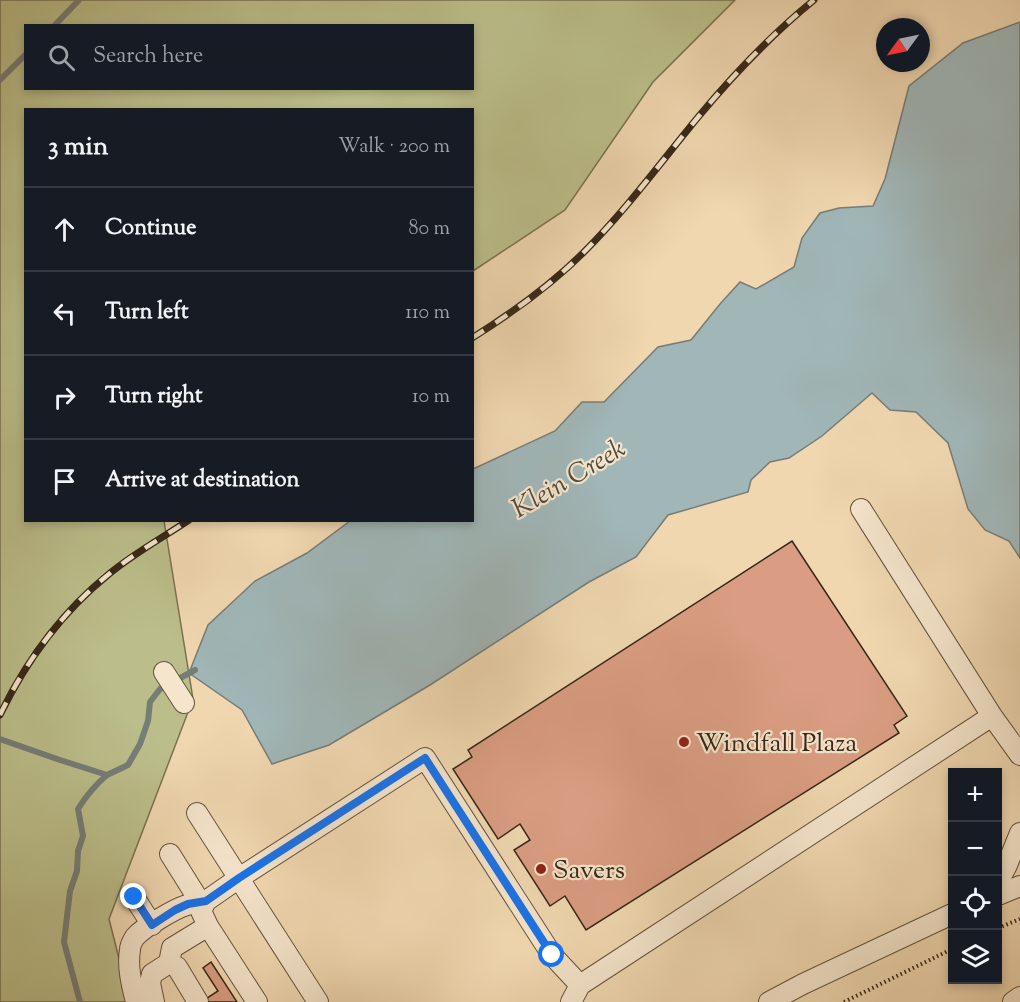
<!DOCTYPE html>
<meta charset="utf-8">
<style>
:root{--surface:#171b24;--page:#20242c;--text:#f1f3f6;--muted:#9ea1a6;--line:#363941}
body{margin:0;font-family:"Sorts Mill Goudy",serif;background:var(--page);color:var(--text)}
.controls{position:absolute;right:18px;bottom:18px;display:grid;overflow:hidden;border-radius:0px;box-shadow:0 3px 9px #0003}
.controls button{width:54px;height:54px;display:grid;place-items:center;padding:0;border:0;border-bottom:2px solid var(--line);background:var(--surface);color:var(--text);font:30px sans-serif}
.compass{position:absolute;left:876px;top:18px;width:54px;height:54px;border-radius:50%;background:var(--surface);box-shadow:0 3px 9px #0003;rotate:237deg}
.stop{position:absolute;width:18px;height:18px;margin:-14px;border:4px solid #1a73e8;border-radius:50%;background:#fff}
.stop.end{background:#1a73e8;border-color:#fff;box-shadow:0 2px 6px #0008}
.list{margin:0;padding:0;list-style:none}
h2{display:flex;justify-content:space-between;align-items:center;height:78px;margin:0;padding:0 24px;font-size:26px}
h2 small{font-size:20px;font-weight:400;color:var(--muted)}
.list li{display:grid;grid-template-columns:39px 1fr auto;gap:18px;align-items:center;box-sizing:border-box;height:84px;padding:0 24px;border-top:2px solid var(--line)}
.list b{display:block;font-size:22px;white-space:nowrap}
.list em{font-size:20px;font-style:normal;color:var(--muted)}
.icon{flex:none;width:33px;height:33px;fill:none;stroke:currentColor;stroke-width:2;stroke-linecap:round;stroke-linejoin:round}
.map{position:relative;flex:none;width:1020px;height:1002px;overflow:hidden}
.search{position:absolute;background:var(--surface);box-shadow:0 3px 9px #0003;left:24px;top:24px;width:450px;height:66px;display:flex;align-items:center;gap:15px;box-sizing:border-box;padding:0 21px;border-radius:0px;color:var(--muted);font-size:22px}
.panel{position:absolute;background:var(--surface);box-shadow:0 3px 9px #0003;left:24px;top:108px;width:450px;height:414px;border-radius:0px}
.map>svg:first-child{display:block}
.green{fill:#bbbe8a;stroke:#797250;stroke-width:1.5;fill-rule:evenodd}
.water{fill:#a0b6b7;stroke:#767d77;stroke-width:1.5}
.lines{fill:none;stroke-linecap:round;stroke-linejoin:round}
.stream{stroke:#767d77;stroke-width:6}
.building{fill:#da9d83;stroke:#372717;stroke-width:1.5}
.minor-casing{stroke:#65533d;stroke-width:22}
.path{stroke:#372717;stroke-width:4;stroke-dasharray:1.5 3;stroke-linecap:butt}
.minor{stroke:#f5e5cc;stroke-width:20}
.rail-casing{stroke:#372717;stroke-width:7}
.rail{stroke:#f5e5cc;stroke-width:4.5;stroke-dasharray:14;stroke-linecap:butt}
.route{stroke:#1a73e8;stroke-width:8}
.poi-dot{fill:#8f2418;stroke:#f5e5cc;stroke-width:2}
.labels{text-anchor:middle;stroke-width:4.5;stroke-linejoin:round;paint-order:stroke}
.poi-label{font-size:26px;fill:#372717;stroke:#f5e5cc;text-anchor:start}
.water-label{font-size:27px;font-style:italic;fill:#514b3f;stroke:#f5e5cc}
</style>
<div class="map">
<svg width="1020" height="1002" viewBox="0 0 1020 1002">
<rect width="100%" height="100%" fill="#f0d7b0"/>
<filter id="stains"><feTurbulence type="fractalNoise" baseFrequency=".00333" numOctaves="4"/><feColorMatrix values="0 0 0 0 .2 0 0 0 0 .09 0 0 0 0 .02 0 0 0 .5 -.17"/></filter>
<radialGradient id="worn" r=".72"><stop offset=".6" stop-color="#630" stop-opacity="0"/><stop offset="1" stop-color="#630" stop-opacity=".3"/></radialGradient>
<!-- green -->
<path class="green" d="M0,0H735L653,82L565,210L473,271L472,110H26V520L164,521L193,699L109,919L130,1002H0ZM26,26H472V88H26Z"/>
<!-- water -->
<path class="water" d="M1020,22V558L1009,541L985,530L968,509L948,443L916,412L890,410L872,393L822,436L789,458L770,462L751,480L748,492L668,515L636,557L589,582L430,685L329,745L272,764L242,710L189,673L208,625L255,581L307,553L350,521L472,520L473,469L555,431L582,402H604L658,347L691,340L720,304L740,282L756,289L794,267L802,238L820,213L839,208L873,206L885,179L909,86L963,43Z"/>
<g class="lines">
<!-- stream -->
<path class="stream" d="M54,26L79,0
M0,80L26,54
M0,739L60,760L107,775L128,765L140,744L148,721L150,702L160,689L195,670
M80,1002L64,942L70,891L77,871L78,851L83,836L78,809C86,796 95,785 107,775"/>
</g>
<!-- building -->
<path class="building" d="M792,541L907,716L894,725L899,733L586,930L565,896L550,906L514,850L530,840L520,824L498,839L453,769L472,757L468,750Z
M211,962L237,1002H201L218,991L203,968Z"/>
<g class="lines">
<!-- minor casing -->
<g class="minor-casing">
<path id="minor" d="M861,509L992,716L1020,755
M164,672L184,703
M197,813L318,1002
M170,854L200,902
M998,882L1007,865L1020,833
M998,895L1020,886
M134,897L152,925
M169,963L172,948L208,926
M136,1002C132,986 127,967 130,950C130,946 133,940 135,937C144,927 174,909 187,905C193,903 200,902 206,901
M154,1002L150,983L152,974L169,963L177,967L198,1002
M257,1002L208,926L201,911L206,901L239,878L425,758L552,955L580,985
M571,1002L580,985L992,716
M769,1002L803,984L952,914
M1013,1002L1020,997"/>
</g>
<!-- path -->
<path class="path" d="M998,928L1020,919
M844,1002L952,949"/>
<!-- minor -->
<use href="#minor" class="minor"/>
<!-- rail casing -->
<g class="rail-casing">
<path id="rail" d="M472,338C512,313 551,285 584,252C626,210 661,162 699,116C734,74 771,35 814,0
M0,715C26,661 62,612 109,574C133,554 162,538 189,520"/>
</g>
<!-- rail -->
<use href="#rail" class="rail"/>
</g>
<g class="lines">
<!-- route -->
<path class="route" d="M134,897L152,925L175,910L188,904L206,901L239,878L425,758L552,955"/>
</g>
<!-- markers -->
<g class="poi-dot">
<circle cx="684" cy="742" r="6"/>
<circle cx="541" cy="869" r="6"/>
</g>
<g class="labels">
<!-- poi labels -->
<g class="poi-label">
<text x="696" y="751">Windfall Plaza</text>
<text x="553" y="878">Savers</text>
</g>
<!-- water labels -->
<g class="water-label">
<text transform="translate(568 478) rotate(-31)" y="9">Klein Creek</text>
</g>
</g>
<rect width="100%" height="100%" filter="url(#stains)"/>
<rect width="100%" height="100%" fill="url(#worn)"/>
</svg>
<div class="controls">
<button>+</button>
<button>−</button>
<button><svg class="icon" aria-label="locate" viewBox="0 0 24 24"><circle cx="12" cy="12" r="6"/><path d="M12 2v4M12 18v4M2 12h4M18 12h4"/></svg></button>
<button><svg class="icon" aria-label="layers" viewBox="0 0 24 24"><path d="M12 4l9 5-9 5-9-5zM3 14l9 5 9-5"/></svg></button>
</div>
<svg class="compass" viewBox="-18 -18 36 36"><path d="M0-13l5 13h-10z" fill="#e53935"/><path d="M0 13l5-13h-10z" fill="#9ea1a6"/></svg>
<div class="stop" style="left:552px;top:955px"></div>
<div class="stop end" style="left:134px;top:897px"></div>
<div class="search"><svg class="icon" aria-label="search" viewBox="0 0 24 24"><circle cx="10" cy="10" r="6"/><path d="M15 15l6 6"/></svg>Search here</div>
<section class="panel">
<h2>3 min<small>Walk · 200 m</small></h2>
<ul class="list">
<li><svg class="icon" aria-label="ahead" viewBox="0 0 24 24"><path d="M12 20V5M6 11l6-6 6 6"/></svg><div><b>Continue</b></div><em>80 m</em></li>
<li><svg class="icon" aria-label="left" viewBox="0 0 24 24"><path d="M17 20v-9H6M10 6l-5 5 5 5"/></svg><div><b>Turn left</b></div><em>110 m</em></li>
<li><svg class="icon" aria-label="right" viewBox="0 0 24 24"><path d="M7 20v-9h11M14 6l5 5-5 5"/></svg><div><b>Turn right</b></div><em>10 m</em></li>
<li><svg class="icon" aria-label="arrive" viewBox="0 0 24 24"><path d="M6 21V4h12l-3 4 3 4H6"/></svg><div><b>Arrive at destination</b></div></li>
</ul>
</section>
</div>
